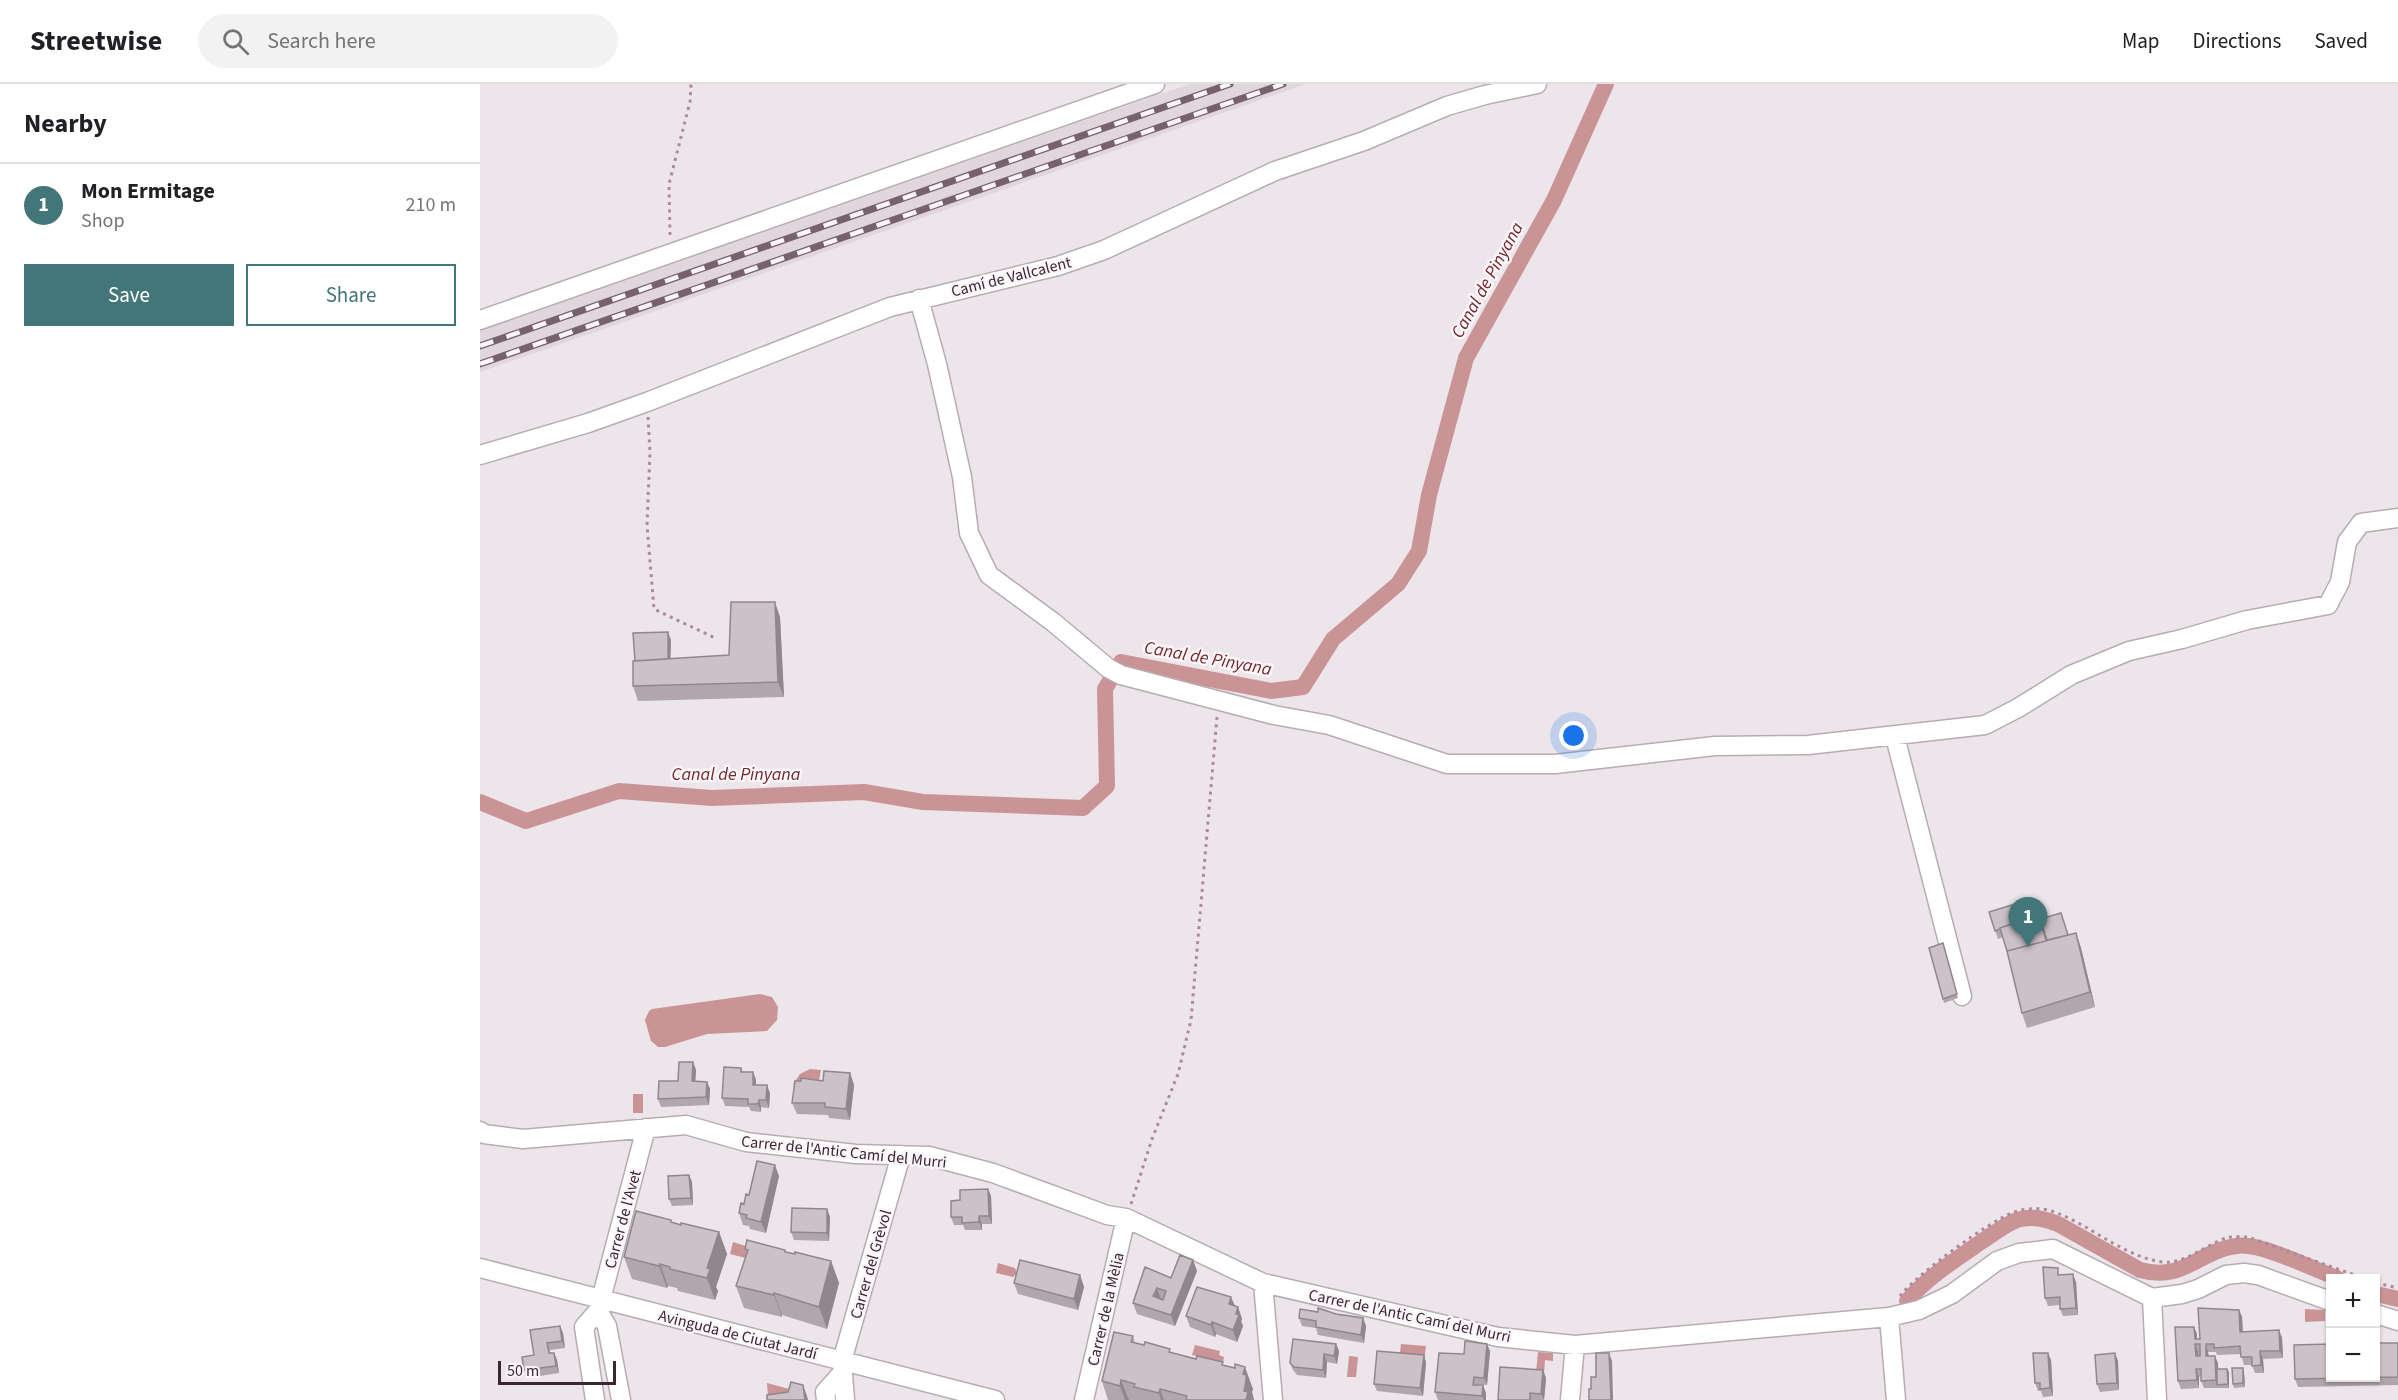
<!DOCTYPE html>
<meta charset="utf-8">
<style>
:root{--surface:#fff;--page:#f2f2f2;--text:#202124;--muted:#757577;--line:#e0e0e0;--accent:#437679}
body{margin:0;font-family:"Source Sans 3",sans-serif;background:var(--page);color:var(--text)}
.controls{position:absolute;right:18px;bottom:18px;display:grid;overflow:hidden;border-radius:0px;box-shadow:0 2px 4px #0004}
.controls button{width:54px;height:54px;display:grid;place-items:center;padding:0;border:0;border-bottom:2px solid var(--line);background:var(--surface);color:var(--text);font:30px sans-serif}
.scale{position:absolute;left:18px;bottom:15px;width:118px;box-sizing:border-box;padding-left:6px;border:3px solid #3c2631;border-top:0;font-size:16px;line-height:21px;white-space:nowrap;color:#3c2631;-webkit-text-stroke:4px #f9f5f8;paint-order:stroke}
.you{position:absolute;left:1094px;top:652px;width:21px;height:21px;margin:-15px;border:4px solid #fff;border-radius:50%;background:#1a73e8;box-shadow:0 0 0 9px #1a73e833}
.badge{display:grid;place-items:center;width:39px;height:39px;border-radius:50%;background:var(--accent);color:#fff;font-size:20px;font-weight:700}
.pin{position:absolute;translate:-50% -50px;filter:drop-shadow(0 2px 3px #0008)}
.pin::after{content:'';position:absolute;top:32px;width:21px;height:18px;background:inherit;clip-path:polygon(0 0,100% 0,50% 100%)}
.list{margin:0;padding:0;list-style:none}
h2{display:flex;justify-content:space-between;align-items:center;height:78px;margin:0;padding:0 24px;font-size:26px}
h2 small{font-size:20px;font-weight:400;color:var(--muted)}
.list li{display:grid;grid-template-columns:39px 1fr auto;gap:18px;align-items:center;box-sizing:border-box;height:84px;padding:0 24px;border-top:2px solid var(--line)}
.list b{display:block;font-size:22px;white-space:nowrap}
.list p{margin:0;font-size:20px;white-space:nowrap;color:var(--muted)}
.list em{font-size:20px;font-style:normal;color:var(--muted)}
.actions{display:flex;gap:12px;padding:18px 24px}
.actions a{flex:1;padding:14px 0;border:2px solid var(--accent);border-radius:0px;text-align:center;font-size:21px;color:var(--accent)}
.actions .main{background:var(--accent);color:#fff}
.icon{flex:none;width:33px;height:33px;fill:none;stroke:currentColor;stroke-width:2;stroke-linecap:round;stroke-linejoin:round}
.map{position:relative;flex:none;width:1918px;height:1316px;overflow:hidden}
header{display:flex;align-items:center;gap:36px;box-sizing:border-box;height:84px;padding:0 30px;background:var(--surface);border-bottom:2px solid var(--line)}
header strong{font-size:28px}
nav{display:flex;gap:33px;margin-inline-start:auto;font-size:21px}
.search{width:420px;height:54px;background:var(--page);display:flex;align-items:center;gap:15px;box-sizing:border-box;padding:0 21px;border-radius:33px;color:var(--muted);font-size:22px}
main{display:flex}
aside{flex:1;background:var(--surface)}
.map>svg:first-child{display:block}
.built{fill:#e0d6dc}
.water{fill:#ca9497}
.lines{fill:none;stroke-linecap:round;stroke-linejoin:round}
.canal{stroke:#ca9497;stroke-width:16}
.minor-casing{stroke:#b7acb2;stroke-width:21}
.path{stroke:#ac899b;stroke-width:3;stroke-dasharray:3 4.5;stroke-linecap:butt}
.minor{stroke:#fff;stroke-width:18}
.rail-casing{stroke:#77616c;stroke-width:7}
.rail{stroke:#f9f5f8;stroke-width:4.5;stroke-dasharray:14;stroke-linecap:butt}
.wall{fill:#b0a6ac}
.shaded-wall{fill:#90878c}
.building{fill:#cdc1c8;stroke:#90878c;stroke-width:1.5;fill-rule:evenodd}
.labels{text-anchor:middle;stroke-width:5;stroke-linejoin:round;paint-order:stroke}
.street-label{font-size:16px;fill:#3c2631;stroke:#f9f5f8}
.water-label{font-size:18px;font-style:italic;fill:#71272b;stroke:#f9f5f8}
</style>
<header>
<strong>Streetwise</strong>
<div class="search"><svg class="icon" aria-label="search" viewBox="0 0 24 24"><circle cx="10" cy="10" r="6"/><path d="M15 15l6 6"/></svg>Search here</div>
<nav><a>Map</a><a>Directions</a><a>Saved</a></nav>
</header>
<main>
<aside>
<h2>Nearby<small></small></h2>
<ul class="list">
<li><span class="badge">1</span><div><b>Mon Ermitage</b><p>Shop</p></div><em>210 m</em></li>
</ul>
<div class="actions"><a class="main">Save</a><a>Share</a></div>
</aside>
<div class="map">
<svg width="1918" height="1316" viewBox="0 0 1918 1316">
<rect width="100%" height="100%" fill="#ece5ea"/>
<!-- built -->
<path class="built" d="M710,0H826L0,288V247L177,183Z"/>
<!-- water -->
<path class="water" d="M280,910L292,913L298,923L297,936L287,947L227,950L185,963H178L171,957L165,936L169,927L172,925Z
M330,985L341,986L339,997L333,1003L313,1000L320,990Z
M153,1010H163V1029H153Z
M253,1158L272,1164L273,1176L250,1170Z
M518,1179L535,1184L537,1189L533,1193L516,1189Z
M1825,1225L1845,1226V1237L1825,1238Z
M921,1260L946,1262L944,1277L920,1269Z
M715,1261L740,1267L739,1271L744,1273L743,1279L712,1271Z
M1058,1268L1073,1269V1277L1065,1276L1064,1290L1056,1289Z
M869,1272L878,1273L876,1293H867Z
M287,1299L313,1306L311,1312L288,1313Z"/>
<g class="lines">
<!-- canal -->
<path class="canal" d="M0,718L46,737L139,707L232,714L384,708L443,718L603,724L627,702L625,605L641,578L791,607L823,603L853,555L918,500L939,467L949,411L986,274L1074,116L1126,0
M1896,1210L1918,1215
M1427,1217C1448,1193 1475,1176 1501,1158C1512,1151 1524,1141 1537,1136C1551,1131 1565,1135 1578,1140L1660,1186C1704,1198 1718,1167 1756,1162C1780,1158 1833,1185 1857,1194"/>
<!-- minor casing -->
<g class="minor-casing">
<path id="minor" d="M439,215L457,280L482,393L489,449L509,491L573,538L628,584L641,591L794,631L849,641L967,680H1075L1235,662L1328,661L1505,641L1538,624L1591,591L1649,567L1702,555L1767,536L1848,521L1860,498L1867,458L1881,439L1918,434
M0,236L675,0
M0,371L108,339L167,318L410,223L578,182L624,166L795,87L884,57L967,22L1005,11L1057,0
M1415,653L1482,912
M0,1047L4,1050L43,1055L206,1041L266,1058L376,1070L449,1072L513,1089L627,1131L646,1134L783,1199L1018,1253L1095,1261L1409,1233L1439,1226L1472,1210L1517,1177L1539,1169L1573,1165L1672,1214L1702,1210L1718,1205L1746,1191L1764,1189L1778,1191L1850,1217
M0,1184L515,1316
M783,1199L793,1316
M1672,1214L1677,1316
M118,1227L127,1242L141,1316
M1896,1230L1918,1237
M1409,1233L1416,1316
M115,1316L104,1243L118,1227L166,1044
M346,1316L345,1308L362,1289
M365,1316L362,1277L421,1071
M604,1316L646,1134
M1090,1316L1095,1261"/>
</g>
<!-- path -->
<path class="path" d="M190,151L189,100L210,18L211,0
M168,333L170,368L167,441L174,525L235,554
M651,1120L672,1055L698,990L711,936L737,633
M1896,1199L1918,1204
M1420,1212C1436,1191 1508,1138 1534,1128C1546,1124 1562,1123 1574,1128C1611,1141 1642,1172 1682,1178C1704,1181 1725,1161 1746,1154C1752,1152 1761,1153 1768,1153L1883,1194"/>
<!-- minor -->
<use href="#minor" class="minor"/>
<!-- rail casing -->
<g class="rail-casing">
<path id="rail" d="M0,262L750,0
M0,280L803,0"/>
</g>
<!-- rail -->
<use href="#rail" class="rail"/>
</g>
<!-- wall -->
<path class="wall" d="M300,533L304,613L158,617L153,602L155,577L191,556L190,575L249,571Z
M1509,828L1541,837L1560,835L1581,829L1588,851L1596,849L1601,864L1615,923L1547,944L1542,929L1523,853L1518,855Z
M1463,859L1478,914L1464,919L1463,915Z
M213,978L216,986L215,997L227,998L230,1005L229,1021L181,1023L178,1015L198,997Z
M261,984L263,988H273L276,996V1001L290,1009L289,1024L281,1023V1028L271,1027L269,1023L245,1022L242,1014Z
M370,989L374,1001L370,1036L349,1034L348,1031L317,1030L312,1019L321,997H343Z
M209,1091L212,1098L213,1121L192,1122L189,1115Z
M299,1092L286,1149L270,1145L269,1142L263,1141L259,1129L269,1111Z
M508,1105L511,1112L512,1140H502V1146H485L483,1141H474L471,1133L480,1116Z
M347,1125L350,1133L349,1157L314,1156L311,1148Z
M191,1136L192,1139L201,1141L239,1148L247,1170L236,1203L238,1207L235,1216L198,1207L197,1204L188,1202L187,1204L152,1195L144,1173Z
M265,1165L306,1168L351,1177L359,1199L347,1245L302,1231V1233L264,1224L256,1202L267,1169Z
M713,1176L717,1187L695,1242L657,1230L653,1219L691,1194Z
M600,1191L604,1203L598,1226L538,1210L534,1199Z
M1581,1191L1596,1198L1598,1231L1583,1232L1580,1225V1221L1568,1222L1565,1214Z
M755,1222L758,1223L762,1235L761,1237L763,1242L757,1258L736,1250L735,1253L710,1243L706,1232Z
M1759,1226L1762,1233L1763,1248L1799,1246L1802,1254L1803,1274L1783,1275L1784,1289H1775L1772,1281H1764L1761,1270L1737,1271L1736,1268H1728L1729,1272L1738,1279V1285H1747L1749,1288V1304H1724L1721,1297V1292L1719,1293V1304L1701,1305L1698,1297L1714,1243L1717,1250V1255H1720Z
M856,1230L883,1234L886,1242L884,1259L838,1251L836,1244L822,1242L819,1234Z
M50,1246L83,1249L85,1264L70,1266V1269H74L77,1276L79,1289L47,1294L44,1286L54,1271Z
M653,1252L655,1259L744,1282L773,1305L772,1308L774,1316H628L622,1297Z
M1918,1259V1301L1818,1303L1815,1295Z
M856,1260L859,1267L857,1280L847,1278L846,1294L817,1291L813,1286L810,1279Z
M1010,1267L1007,1301L997,1300L1006,1309V1316H958L955,1308L984,1270Z
M944,1271L946,1279L943,1312L897,1307L894,1300Z
M1571,1276L1573,1312L1563,1313L1561,1307H1558L1555,1299Z
M1638,1277L1639,1306L1620,1308L1617,1300Z
M1763,1284L1764,1288L1765,1303L1754,1304L1753,1300Z
M1063,1286L1066,1294L1064,1316H1018Z"/>
<!-- shaded-wall -->
<path class="shaded-wall" d="M295,518L300,533L304,613L298,598Z
M188,548L191,556L190,590L188,583Z
M1596,849L1601,864L1615,923L1610,908Z
M213,978L216,986L215,1005L212,997Z
M273,988L276,996V1009L273,1001Z
M370,989L374,1001L370,1036L366,1025Z
M227,998L230,1005L229,1021L226,1013Z
M287,1001L290,1009L289,1024L286,1016Z
M279,1016L281,1023V1028L278,1020Z
M295,1081L299,1092L286,1149L281,1138Z
M209,1091L212,1098L213,1121L211,1114Z
M508,1105L511,1112L512,1140L509,1132Z
M347,1125L350,1133L349,1157L347,1149Z
M499,1132L502,1140V1146L499,1138Z
M239,1148L247,1170L236,1203L238,1207L235,1216L227,1194V1184Z
M713,1176L717,1187L695,1242L691,1231Z
M351,1177L359,1199L347,1245L339,1223Z
M180,1180L188,1202L187,1204L179,1182Z
M1593,1190L1596,1198L1598,1231L1596,1224Z
M600,1191L604,1203L598,1226L594,1215Z
M677,1204L681,1215L673,1212Z
M294,1209L302,1231V1233L294,1211Z
M751,1213L756,1224L749,1220Z
M758,1223L762,1235L761,1237L763,1242L757,1258L753,1246L756,1230Z
M1759,1226L1762,1233L1763,1256L1760,1248Z
M883,1234L886,1242L884,1259L881,1251Z
M732,1238L736,1250L735,1253L731,1241Z
M80,1242L83,1249L85,1264L82,1257Z
M1714,1243L1717,1250V1260L1715,1255Z
M1799,1246L1802,1254L1803,1274L1800,1267Z
M856,1260L859,1267L857,1280L854,1272Z
M1007,1260L1010,1267L1007,1301L1004,1294Z
M1715,1260L1718,1268V1280L1716,1272Z
M1726,1260L1728,1268L1729,1279L1726,1272Z
M1780,1267L1783,1275L1784,1289L1781,1281Z
M74,1269L77,1276L79,1289L76,1282Z
M1129,1269L1132,1277L1133,1316H1131Z
M1568,1269L1571,1276L1573,1312L1570,1304Z
M1635,1269L1638,1277L1639,1306L1637,1299Z
M844,1270L847,1278L846,1294L843,1286Z
M944,1271L946,1279L943,1312L940,1304Z
M1735,1272L1738,1279L1739,1301H1738L1736,1296Z
M765,1283L773,1305L772,1308L774,1316H766L764,1307L763,1290Z
M1763,1284L1764,1288L1765,1303L1763,1299Z
M1716,1285L1719,1293V1304L1717,1296Z
M1747,1285L1749,1288V1304L1748,1300Z
M1063,1286L1066,1294L1064,1316L1061,1310Z
M641,1296L649,1316H645L640,1302Z
M323,1301L327,1312L328,1316H325Z
M1003,1301L1006,1309V1316H1004L1002,1312Z
M680,1305L684,1316H681L679,1309Z"/>
<!-- building -->
<path class="building" d="M251,518H295L298,598L153,602V577L249,571Z
M188,548V575L155,577L153,549Z
M1535,820L1540,837L1520,844V845L1515,847L1509,828Z
M1581,829L1588,851L1567,856L1560,835Z
M1559,831L1566,857L1527,867L1520,844Z
M1596,849L1610,908L1542,929L1527,867Z
M1463,859L1477,910L1463,915L1449,864Z
M199,978H213L212,997L227,998L226,1013L178,1015L179,997H198Z
M244,983L261,984V988H273V1001H287L286,1016H279L278,1020H268V1015L242,1014Z
M344,987L370,989L366,1025L345,1023V1019H312L315,997H321V994L343,997Z
M277,1077L295,1081L281,1138L266,1134L267,1131L259,1129L261,1119L264,1120L266,1110L269,1111Z
M209,1091L211,1114L189,1115L188,1092Z
M508,1105L509,1132H499V1138L482,1139V1133H471V1117L480,1116V1106Z
M312,1124L347,1125V1149L311,1148Z
M156,1127L191,1136V1138L201,1141V1139L239,1148L227,1184L230,1185L227,1194L190,1185V1183L180,1180L179,1182L144,1173Z
M267,1156L305,1166V1168L315,1170V1168L351,1177L339,1223L294,1209V1211L256,1202L268,1166L265,1165Z
M700,1171L713,1176L691,1231L653,1219L665,1183L691,1194ZM677,1204L686,1207L683,1216L673,1212Z
M540,1176L600,1191L594,1215L534,1199Z
M1563,1183L1578,1184V1191L1593,1190L1596,1224L1580,1225V1213L1565,1214Z
M717,1203L751,1213L749,1220L758,1223L756,1230L759,1231L753,1246L732,1238L731,1241L706,1232Z
M838,1224L856,1230L883,1234L881,1251L836,1243V1237L819,1234L820,1225L838,1228Z
M1718,1224L1759,1226L1760,1248L1799,1246L1800,1267H1780L1781,1281L1772,1282V1273H1761L1760,1262L1734,1264V1260H1726V1272H1735L1736,1296L1721,1297V1285H1716L1717,1296L1698,1297L1695,1243H1714L1715,1255H1720ZM1715,1260H1720V1272H1716Z
M80,1242L82,1257L67,1259L69,1269H74L76,1282L44,1286L42,1273L54,1271L50,1246Z
M634,1248L653,1252L651,1258L664,1261L665,1258L690,1265L689,1268L716,1275L717,1272L743,1278L742,1281L755,1284V1280L765,1283L763,1290L766,1291V1297L764,1307L768,1308L766,1316H706L707,1312L680,1305L679,1309L654,1303L655,1300L641,1296L640,1302L622,1297Z
M813,1255L856,1260L854,1272L844,1270L843,1286L814,1283L810,1279Z
M985,1257L1007,1260L1004,1294L994,1293L993,1301H1003L1002,1312L955,1308L959,1269L984,1270Z
M1896,1259H1918V1293L1815,1295L1814,1261L1851,1260V1293H1896Z
M897,1267L944,1271L940,1304L894,1300Z
M1116,1269H1129L1131,1316H1109V1305H1111V1293H1116Z
M1553,1269H1568L1570,1304L1560,1305V1299H1555Z
M1635,1269L1637,1299L1617,1300L1615,1271Z
M1020,1283L1063,1286L1061,1310L1050,1309V1316H1018Z
M1752,1284H1763V1299L1753,1300Z
M1737,1285H1747L1748,1300L1737,1301Z
M311,1298L323,1301L325,1316H287V1311L308,1308Z"/>
<g class="labels">
<!-- street labels -->
<g class="street-label">
<text transform="translate(531 192) rotate(-14)" y="6">Camí de Vallcalent</text>
<text transform="translate(364 1067) rotate(6)" y="6">Carrer de l'Antic Camí del Murri</text>
<text transform="translate(142 1135) rotate(-75)" y="6">Carrer de l'Avet</text>
<text transform="translate(390 1180) rotate(-74)" y="6">Carrer del Grèvol</text>
<text transform="translate(625 1225) rotate(-77)" y="6">Carrer de la Mèlia</text>
<text transform="translate(930 1231) rotate(12)" y="6">Carrer de l'Antic Camí del Murri</text>
<text transform="translate(258 1250) rotate(14)" y="6">Avinguda de Ciutat Jardí</text>
</g>
<!-- water labels -->
<g class="water-label">
<text transform="translate(1007 196) rotate(-61)" y="6">Canal de Pinyana</text>
<text transform="translate(728 574) rotate(10)" y="6">Canal de Pinyana</text>
<text x="256" y="696">Canal de Pinyana</text>
</g>
</g>
</svg>
<div class="controls">
<button>+</button>
<button>−</button>
</div>
<div class="scale">50 m</div>
<div class="you"></div>
<div class="pin badge" style="left:1548px;top:863px">1</div>
</div>
</main>
